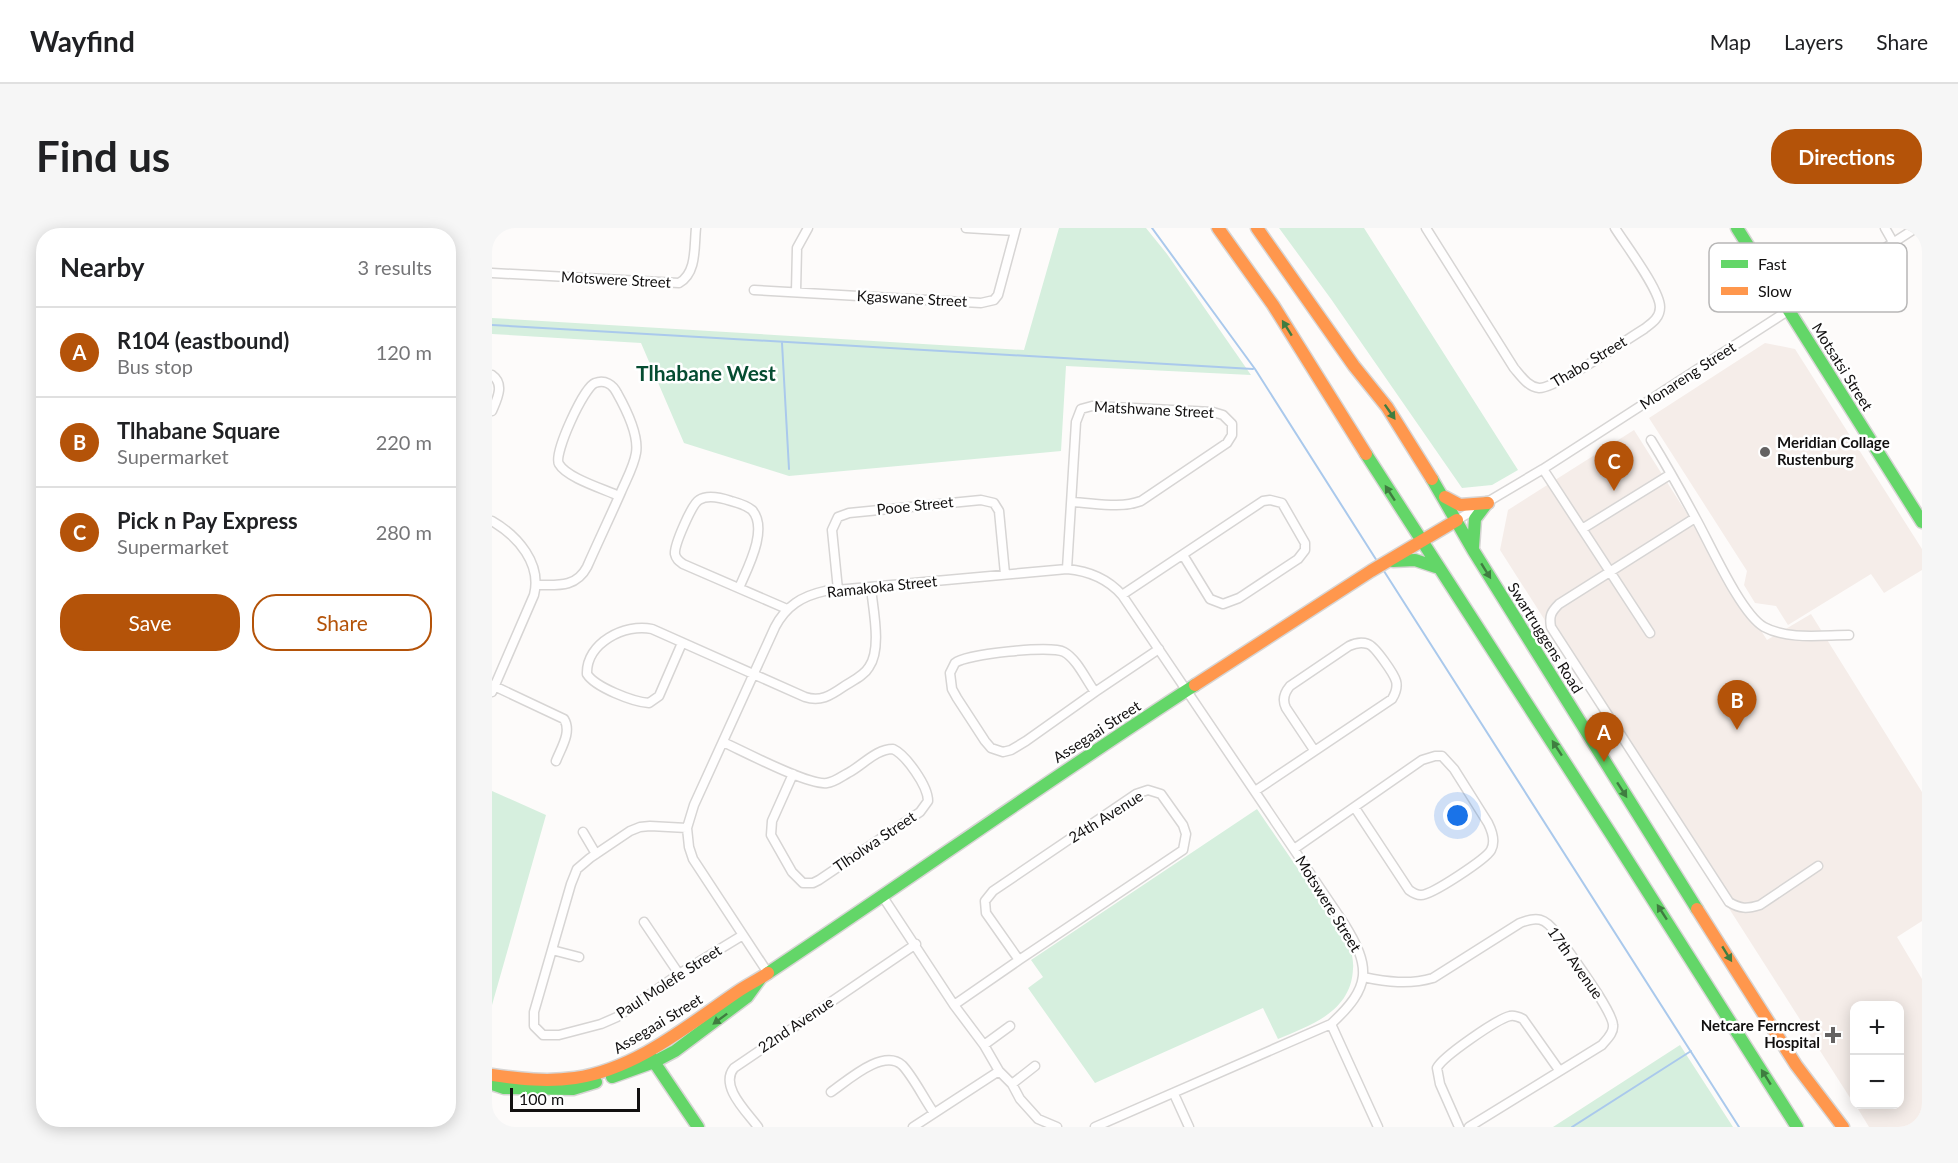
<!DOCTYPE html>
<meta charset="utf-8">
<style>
:root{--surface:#fff;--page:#f6f6f6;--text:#202124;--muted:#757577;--line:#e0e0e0;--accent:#b45309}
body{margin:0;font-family:Lato,sans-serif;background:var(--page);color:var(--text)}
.controls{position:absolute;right:18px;bottom:18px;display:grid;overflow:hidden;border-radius:12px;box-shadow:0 3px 15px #0003}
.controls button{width:54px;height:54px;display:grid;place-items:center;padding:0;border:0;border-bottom:2px solid var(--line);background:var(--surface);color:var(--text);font:30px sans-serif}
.scale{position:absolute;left:18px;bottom:15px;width:130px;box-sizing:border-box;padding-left:6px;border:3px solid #121010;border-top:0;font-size:16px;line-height:21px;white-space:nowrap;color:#121010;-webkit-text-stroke:4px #fff;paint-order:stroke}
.you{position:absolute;left:966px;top:588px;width:21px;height:21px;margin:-15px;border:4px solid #fff;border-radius:50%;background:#1a73e8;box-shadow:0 0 0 9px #1a73e833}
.badge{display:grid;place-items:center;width:39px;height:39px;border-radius:50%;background:var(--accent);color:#fff;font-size:20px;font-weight:700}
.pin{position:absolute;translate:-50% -50px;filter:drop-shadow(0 2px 3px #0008)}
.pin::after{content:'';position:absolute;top:32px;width:21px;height:18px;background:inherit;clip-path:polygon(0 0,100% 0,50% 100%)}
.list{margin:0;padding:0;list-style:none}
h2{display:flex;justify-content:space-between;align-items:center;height:78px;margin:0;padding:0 24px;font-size:26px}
h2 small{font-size:20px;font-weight:400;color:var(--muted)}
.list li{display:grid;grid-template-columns:39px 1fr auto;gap:18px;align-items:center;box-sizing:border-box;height:90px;padding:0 24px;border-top:2px solid var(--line)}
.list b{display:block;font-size:22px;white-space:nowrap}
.list p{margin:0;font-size:20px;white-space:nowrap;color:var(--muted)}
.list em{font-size:20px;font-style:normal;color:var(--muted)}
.actions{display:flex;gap:12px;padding:18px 24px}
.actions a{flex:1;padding:14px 0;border:2px solid var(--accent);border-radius:24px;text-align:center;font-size:21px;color:var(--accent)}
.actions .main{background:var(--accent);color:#fff}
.map{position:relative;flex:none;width:1430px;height:899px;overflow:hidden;border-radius:24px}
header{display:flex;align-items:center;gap:36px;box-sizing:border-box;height:84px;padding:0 30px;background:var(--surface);border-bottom:2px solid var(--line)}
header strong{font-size:28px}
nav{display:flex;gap:33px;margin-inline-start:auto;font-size:21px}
.intro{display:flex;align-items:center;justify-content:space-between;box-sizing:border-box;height:144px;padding:0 36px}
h1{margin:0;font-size:42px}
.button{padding:15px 27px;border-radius:24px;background:var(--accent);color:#fff;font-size:21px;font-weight:700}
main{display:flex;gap:36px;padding:0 36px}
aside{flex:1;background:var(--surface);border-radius:24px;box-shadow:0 3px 15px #0003}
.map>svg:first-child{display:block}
.built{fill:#f5ede9}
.green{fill:#d6efde}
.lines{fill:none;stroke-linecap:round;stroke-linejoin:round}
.stream{stroke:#aac9ec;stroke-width:2}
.street-casing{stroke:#d7d5d4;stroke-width:11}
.fast-casing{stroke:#d7d5d4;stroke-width:15}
.slow-casing{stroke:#d7d5d4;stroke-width:15}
.street{stroke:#fffefe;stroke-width:8}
.fast{stroke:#63d668;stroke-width:12}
.slow{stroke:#ff974d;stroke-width:12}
.oneway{fill:#3f7d40}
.poi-dot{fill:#646262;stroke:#fff;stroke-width:2}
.labels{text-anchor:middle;stroke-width:5;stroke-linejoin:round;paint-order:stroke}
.street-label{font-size:15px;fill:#121010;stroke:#fff}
.poi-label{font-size:15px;font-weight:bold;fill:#121010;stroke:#fff;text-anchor:start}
.district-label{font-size:21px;font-weight:bold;fill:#054c31;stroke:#fff}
.key{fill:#fff;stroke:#b8b7b7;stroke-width:1.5}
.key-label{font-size:16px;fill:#121010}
</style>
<header>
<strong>Wayfind</strong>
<nav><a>Map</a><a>Layers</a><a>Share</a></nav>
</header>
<div class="intro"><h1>Find us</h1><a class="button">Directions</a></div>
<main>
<aside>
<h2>Nearby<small>3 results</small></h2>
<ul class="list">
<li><span class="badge">A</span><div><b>R104 (eastbound)</b><p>Bus stop</p></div><em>120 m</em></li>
<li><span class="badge">B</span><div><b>Tlhabane Square</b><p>Supermarket</p></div><em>220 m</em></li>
<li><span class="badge">C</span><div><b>Pick n Pay Express</b><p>Supermarket</p></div><em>280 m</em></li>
</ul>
<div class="actions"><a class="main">Save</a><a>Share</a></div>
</aside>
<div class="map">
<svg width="1430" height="899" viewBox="0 0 1430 899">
<rect width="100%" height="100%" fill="#fdfbfa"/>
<!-- built -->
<path class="built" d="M1273,115L1303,121L1430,321V342L1392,365L1379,346L1296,397L1284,378L1263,375L1252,357L1255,343L1157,190Z
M1142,202L1275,412L1319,386L1430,564V693L1405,709L1430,751V899H1377L1363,876H1408V778H1362V876L1008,322L1016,282Z"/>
<!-- green -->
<path class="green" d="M567,0H654L675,26L759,147L574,138L569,223L297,248L192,215L149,115L0,106V90L532,122Z
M787,0H872L1026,242L1000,257L970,260L839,71Z
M0,563L54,587L0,777Z
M765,581L858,717C859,724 862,733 861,741C859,784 819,797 786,811L771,780L603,855L536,760L551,749L539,732Z
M1188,817L1241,899H1061Z"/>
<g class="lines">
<!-- stream -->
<path class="stream" d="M660,0L763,141L885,333
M0,97L761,141
M290,115L297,241
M890,340L1247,899
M1080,899L1199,823"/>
<!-- street casing -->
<g class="street-casing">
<path id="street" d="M474,0L523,3
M934,0L1022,140C1029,148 1036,159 1047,160C1063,161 1134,112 1152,101C1160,95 1168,90 1168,79C1168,62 1133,16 1123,0
M1393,0L1401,14
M0,45L187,55C205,45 202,19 204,0
M262,62L489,75L502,72L506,67L524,0
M304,64L305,20L316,0
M0,147C13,156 5,171 0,183
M1159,212C1175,238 1190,265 1204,291C1218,316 1249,386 1272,399C1296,412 1330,407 1357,407
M1051,241L1158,405
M1203,290L1067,376C1059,384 1057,388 1059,399L1237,674C1248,681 1255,681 1268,677L1326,638
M965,292L1051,241L1424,0
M0,293C26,308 50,336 42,367L0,464
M1090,301L1179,246
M575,341L584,194L589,181L600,178L721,184L731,187L740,196V207L735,215L649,273C628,281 603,275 580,274
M45,357C65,357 84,360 95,339C106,314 118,289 129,264C134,252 142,238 144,225C147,207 134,181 125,165C121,157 113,151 103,155C92,159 61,226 67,236C75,250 112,261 127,268
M247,360C255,341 277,301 260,282C254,277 246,275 239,273C230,270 216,266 207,272C200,276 182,317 183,326C184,331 187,333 191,336L295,381
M346,362L340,302L346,289L357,285L489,272L502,275L507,283L513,346
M630,367L771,273L778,272L790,275L813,315V322L806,331L747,370L731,376L718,371L691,327
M190,415L167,468L157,475C141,474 103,459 95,446C94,415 133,395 160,401L313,469C328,474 338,468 351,459C360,453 372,448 377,439C390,421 381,381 379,360
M0,457L72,491C80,504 69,520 64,533
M603,464C594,452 585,431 572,424C559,417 474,426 463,435L458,445L460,461L465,470L493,513L499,520L511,524L519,522L534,513L603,464L667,421
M231,514C251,523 317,558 335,555C343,554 350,548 356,545C371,537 384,521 401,521C414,527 436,558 436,573L428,584L327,652L321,655H311L300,644L279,607L280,593L301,546
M763,563L900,471C903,466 906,460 904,453C902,446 883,418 876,416C870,414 863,415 857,418L798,458C792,465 790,472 794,480L822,522
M195,600L158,598L148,599L138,603L98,630L85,641L79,656L42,784V798L51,807H67L109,796L125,789L187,746L251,707
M91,604L104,626
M802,621L930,532L943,528H950L962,541L996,595C1000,603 1004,613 999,622C994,631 940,667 929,667C924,667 921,665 917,662L863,580
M391,669L462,777L492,817L507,843L520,856L528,871L546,891L565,899
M152,694L187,746
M60,722L87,729
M276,745L201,631L197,619L195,600L202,577L283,399C294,378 310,368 333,363L575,341C597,343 615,350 630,367L851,694C880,740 879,759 839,796L603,899
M871,749C895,754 917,757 941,750L1028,695C1045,688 1053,690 1064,705C1075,722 1120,781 1121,797C1122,805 1115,811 1110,817L977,899
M462,777L527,732L494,685L493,673L501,663L644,566L656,562L669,566L691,597L694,606L691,622L527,732
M839,796L886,899
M492,817L518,798
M520,856L543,838
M339,864C355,853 391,820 410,837C421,848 432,871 442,885
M682,866L697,899
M266,899C255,884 227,858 242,840L424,716
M421,899L507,843
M967,899L948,856L945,840C950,829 1005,791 1018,788C1023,787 1027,789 1031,791L1067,842"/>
</g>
<!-- fast casing -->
<g class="fast-casing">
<path id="fast" d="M1245,0L1430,294
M874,226L1119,606L1305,899
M940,251L981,322L1205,681
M981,319L983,291L995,275
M901,333L923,332L944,339
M276,745C419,650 559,550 703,457
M158,828L206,899
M120,849L162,834L183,823L255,769L268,751
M0,856L12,860L81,861L104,854"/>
</g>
<!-- slow casing -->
<g class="slow-casing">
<path id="slow" d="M726,0L781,77L874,226
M765,0L862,138L895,179L940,251
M953,269L968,277L996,275
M703,457L879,343L965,292
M1205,681L1304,837L1351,899
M0,847C28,851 55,854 83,850C144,841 195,798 245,764C255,757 266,752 276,745"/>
</g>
<!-- street -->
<use href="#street" class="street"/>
<!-- fast -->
<use href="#fast" class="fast"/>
<!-- slow -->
<use href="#slow" class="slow"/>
</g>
<!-- one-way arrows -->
<defs><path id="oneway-solid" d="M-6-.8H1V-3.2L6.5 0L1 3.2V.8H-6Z" transform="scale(1.5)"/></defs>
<g class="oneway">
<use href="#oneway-solid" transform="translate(795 100) rotate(-122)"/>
<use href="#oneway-solid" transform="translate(898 184) rotate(55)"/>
<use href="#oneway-solid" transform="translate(898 265) rotate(-123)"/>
<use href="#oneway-solid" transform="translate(994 343) rotate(58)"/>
<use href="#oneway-solid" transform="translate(1065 520) rotate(-123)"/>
<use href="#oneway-solid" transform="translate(1130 562) rotate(57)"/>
<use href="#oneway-solid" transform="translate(1170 684) rotate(-123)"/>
<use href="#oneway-solid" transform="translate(1235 726) rotate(58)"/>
<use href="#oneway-solid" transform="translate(228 791) rotate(143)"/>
<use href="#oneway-solid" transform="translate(1274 849) rotate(-122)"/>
</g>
<!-- markers -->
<g class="poi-dot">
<circle cx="1273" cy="224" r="6"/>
<path d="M1338 798h6v6h6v6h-6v6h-6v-6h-6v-6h6z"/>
</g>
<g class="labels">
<!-- street labels -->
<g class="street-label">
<text transform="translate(124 52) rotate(3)" y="5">Motswere Street</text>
<text transform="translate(420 71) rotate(3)" y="5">Kgaswane Street</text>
<text transform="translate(1097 134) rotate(-31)" y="5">Thabo Street</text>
<text transform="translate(1350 139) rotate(58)" y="5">Motsatsi Street</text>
<text transform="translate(1196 148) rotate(-33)" y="5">Monareng Street</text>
<text transform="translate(662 182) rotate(3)" y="5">Matshwane Street</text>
<text transform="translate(423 278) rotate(-6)" y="5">Pooe Street</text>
<text transform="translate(390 359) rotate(-6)" y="5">Ramakoka Street</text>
<text transform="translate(1053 410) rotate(58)" y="5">Swartruggens Road</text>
<text transform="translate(605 504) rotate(-33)" y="5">Assegaai Street</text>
<text transform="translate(614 589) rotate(-32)" y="5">24th Avenue</text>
<text transform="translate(383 614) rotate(-34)" y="5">Tlholwa Street</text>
<text transform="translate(836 676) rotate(58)" y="5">Motswere Street</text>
<text transform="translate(1083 735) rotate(55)" y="5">17th Avenue</text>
<text transform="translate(177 754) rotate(-33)" y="5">Paul Molefe Street</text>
<text transform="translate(166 796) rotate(-31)" y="5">Assegaai Street</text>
<text transform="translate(304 797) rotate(-34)" y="5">22nd Avenue</text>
</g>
<!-- poi labels -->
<g class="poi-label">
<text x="1285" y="220">Meridian Collage<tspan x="1285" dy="17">Rustenburg</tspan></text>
<text x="1328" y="803" text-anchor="end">Netcare Ferncrest<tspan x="1328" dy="17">Hospital</tspan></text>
</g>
<!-- district labels -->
<g class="district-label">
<text x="214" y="153">Tlhabane West</text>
</g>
</g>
<!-- legend -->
<rect x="1217" y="15" width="198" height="69" rx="9" class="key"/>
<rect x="1229" y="32" width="27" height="8" fill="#63d668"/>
<rect x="1229" y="59" width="27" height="8" fill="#ff974d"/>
<g class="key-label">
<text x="1266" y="42">Fast</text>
<text x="1266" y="69">Slow</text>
</g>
</svg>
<div class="controls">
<button>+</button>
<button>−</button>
</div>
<div class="scale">100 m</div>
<div class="you"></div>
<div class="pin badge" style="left:1112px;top:534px">A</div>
<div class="pin badge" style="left:1245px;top:502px">B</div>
<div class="pin badge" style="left:1122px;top:263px">C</div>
</div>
</main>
